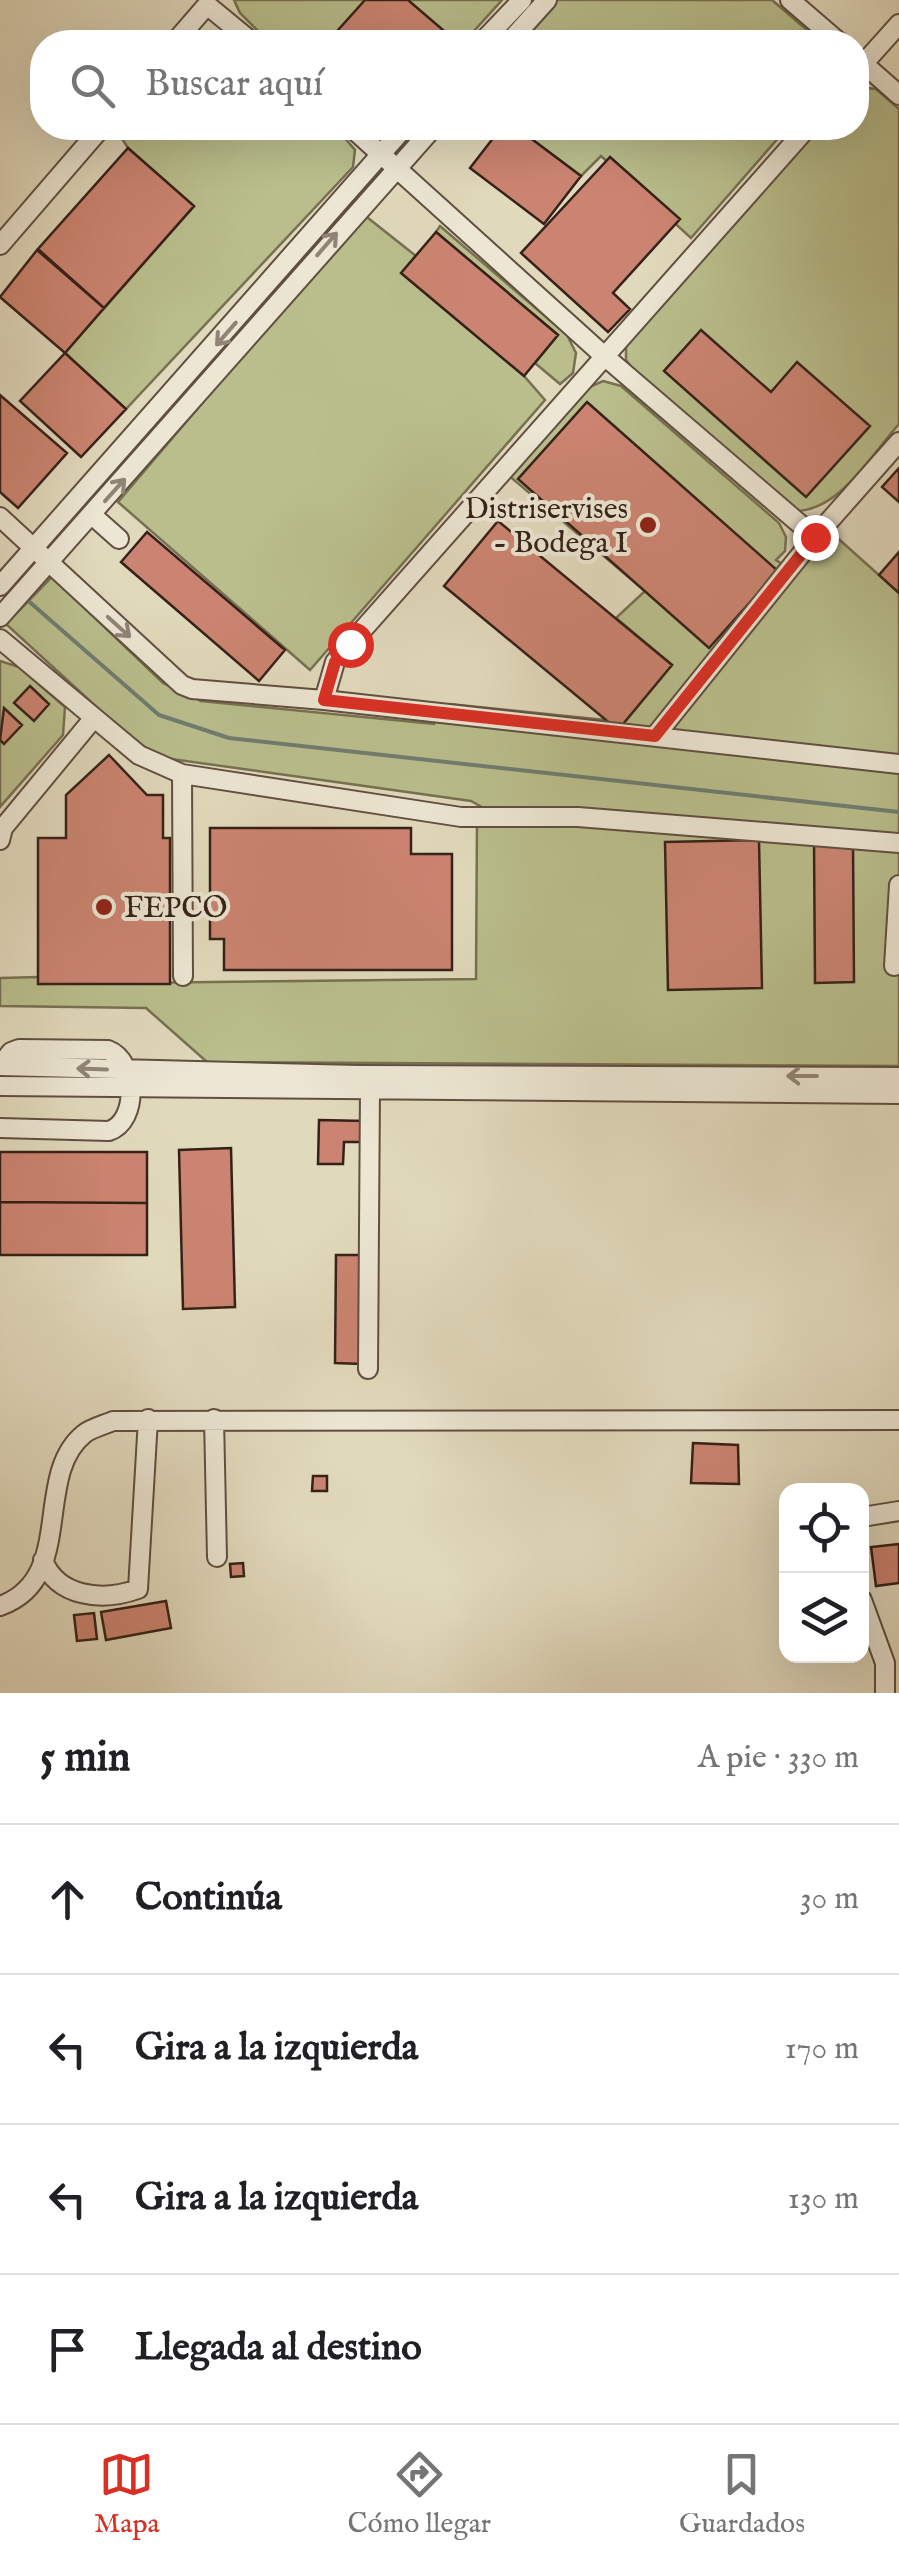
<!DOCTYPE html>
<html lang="es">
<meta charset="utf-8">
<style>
:root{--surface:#fff;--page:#f6f6f6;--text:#202124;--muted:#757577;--line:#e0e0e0;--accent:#d93025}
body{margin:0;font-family:"IM FELL English",serif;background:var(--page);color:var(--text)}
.controls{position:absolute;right:30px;bottom:30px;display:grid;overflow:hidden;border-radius:20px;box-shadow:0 10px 40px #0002}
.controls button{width:90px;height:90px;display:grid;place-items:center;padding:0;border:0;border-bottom:2px solid var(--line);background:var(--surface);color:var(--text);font:50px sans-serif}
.stop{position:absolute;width:30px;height:30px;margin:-22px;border:8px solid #d93025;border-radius:50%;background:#fff}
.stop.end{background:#d93025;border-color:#fff;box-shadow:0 2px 10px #0008}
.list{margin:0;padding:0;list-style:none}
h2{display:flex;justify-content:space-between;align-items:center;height:130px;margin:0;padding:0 40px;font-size:42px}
h2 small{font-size:32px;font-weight:400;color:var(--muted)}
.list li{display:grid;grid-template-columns:65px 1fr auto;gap:30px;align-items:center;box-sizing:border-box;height:150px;padding:0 40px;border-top:2px solid var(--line)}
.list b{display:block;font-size:38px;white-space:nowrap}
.list em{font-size:32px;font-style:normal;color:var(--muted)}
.icon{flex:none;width:55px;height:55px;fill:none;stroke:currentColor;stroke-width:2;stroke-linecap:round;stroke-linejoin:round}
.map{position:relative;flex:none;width:899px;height:1693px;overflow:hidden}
.search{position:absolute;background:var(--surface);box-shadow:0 10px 40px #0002;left:30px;right:30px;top:30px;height:110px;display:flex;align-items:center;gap:25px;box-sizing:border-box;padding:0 35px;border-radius:40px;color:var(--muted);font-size:38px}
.sheet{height:730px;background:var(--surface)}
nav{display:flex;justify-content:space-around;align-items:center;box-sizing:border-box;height:140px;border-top:2px solid var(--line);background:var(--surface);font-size:28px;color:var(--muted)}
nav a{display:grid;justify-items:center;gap:5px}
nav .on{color:var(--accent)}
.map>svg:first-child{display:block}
.green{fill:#b9be8c;stroke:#777052;stroke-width:2.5}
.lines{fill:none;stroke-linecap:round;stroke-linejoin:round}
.stream{stroke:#6f7d70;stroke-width:4}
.building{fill:#cb8471;stroke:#352118;stroke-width:2.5}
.minor-casing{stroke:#604f41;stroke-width:22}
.minor{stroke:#ece6d3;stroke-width:18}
.oneway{stroke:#908476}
.route{stroke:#d93025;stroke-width:12}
.poi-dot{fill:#8f2418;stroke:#ece6d3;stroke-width:4}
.labels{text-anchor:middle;stroke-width:8;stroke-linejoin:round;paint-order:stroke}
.poi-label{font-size:30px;fill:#352118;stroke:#ece6d3;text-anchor:end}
</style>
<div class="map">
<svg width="899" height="1693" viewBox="0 0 899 1693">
<rect width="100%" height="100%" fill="#e1d9bc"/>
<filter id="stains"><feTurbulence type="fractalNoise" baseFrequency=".002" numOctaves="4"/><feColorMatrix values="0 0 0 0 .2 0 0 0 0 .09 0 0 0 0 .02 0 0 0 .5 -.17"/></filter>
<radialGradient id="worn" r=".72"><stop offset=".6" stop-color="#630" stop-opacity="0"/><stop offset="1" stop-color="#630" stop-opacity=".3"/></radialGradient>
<!-- green -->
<path class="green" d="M234,0H502L464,42H269L240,13Z
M552,0H772L821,42H514Z
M857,87L876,89L899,109V424C870,456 838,514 791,511L633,369L626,360V342L816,128H856Z
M115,128H336L355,150L353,167L126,409L65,353L194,206L128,148Z
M517,128H787L691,238L601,156L581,176Z
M363,214L416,256L402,273L524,376L545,400L310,670L118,502Z
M440,226L567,335L576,353L573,373L560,384L535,363L558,335L436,232Z
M603,381L621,386L779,523L786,537L785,551L776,560L795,572L832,533L899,593V1066L207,1062L146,1008L0,1006V978L38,977L39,984L476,979L477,822L487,810L471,801L150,756L6,624L52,577L163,683L201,701L434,724L450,704L605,720L618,730L672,665L616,618L645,591L507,474L585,389Z
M0,661L19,667L65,707L63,735L0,807Z"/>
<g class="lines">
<!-- stream -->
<path class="stream" d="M25,598L159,715L229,738L899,812"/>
</g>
<!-- building -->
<path class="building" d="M365,0H408L457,42H335L330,39Z
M501,128H517L581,176L544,224L470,168Z
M128,148L194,206L104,308L38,249Z
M610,157L680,219L613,293L630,309L608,332L521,253Z
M436,232L558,335L524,376L401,273Z
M37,250L104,308L65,353L0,297Z
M701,330L771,392L797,362L870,426L806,497L664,371Z
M65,353L126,409L81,457L20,401Z
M0,395L67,453L18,508L0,492Z
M587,402L778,571L709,648L518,479Z
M899,468V502L882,487Z
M498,521L672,665L618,730L444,586Z
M147,532L285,650L259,681L121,562Z
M899,552V593L879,575Z
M30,686L49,704L34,721L14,703Z
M4,708L22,725L4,744L0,740Z
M109,755L147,795H163V838H170V984H38V838H66V795Z
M210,828H411V854H452V970H224V939H210Z
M759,840L762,988L668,990L665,842Z
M814,843H853L854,982L815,983Z
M319,1120L365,1121L364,1142H344L343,1164H318Z
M231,1148L235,1307L183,1309L179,1150Z
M0,1152H147V1203L0,1202Z
M0,1202L147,1203V1255H0Z
M336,1255H362V1364L335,1363Z
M693,1443L738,1445L739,1484L691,1483Z
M313,1476H327V1491H312Z
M899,1544V1583L876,1586L871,1547Z
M243,1563L244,1576L231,1577L230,1564Z
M166,1601L171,1628L106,1640L101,1612Z
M94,1613L97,1639L77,1641L74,1615Z"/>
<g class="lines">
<!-- minor casing -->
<g class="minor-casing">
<path id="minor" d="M790,0L839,42
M175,42L207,5L252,42
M482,42L522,0
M509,42L547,0
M857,58L899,95
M856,72L899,24
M352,128L602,354L815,537
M0,245L101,128
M92,515L119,539
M0,517L182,685L192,689L324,700L899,764
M0,586L404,128
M0,617L433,128
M0,639L139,755L182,774L461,817H578L899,843
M324,700L335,662L350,644L807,128
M655,736L815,537L899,442
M182,774L183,976
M0,840L3,828L93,719
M894,966L899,885
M0,1066L358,1075L899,1077
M0,1086L899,1094
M0,1128L109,1131C139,1121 137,1061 108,1050L19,1049L11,1052L0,1066
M368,1369L370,1089
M214,1419L217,1557
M862,1517L899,1511
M43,1560C57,1597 102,1602 138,1589L148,1419
M862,1600L885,1663V1693
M0,1606C77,1579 32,1476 84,1434C91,1428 104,1425 113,1421L899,1420"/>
</g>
<!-- minor -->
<use href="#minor" class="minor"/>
</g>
<!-- one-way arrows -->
<defs><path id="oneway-shaft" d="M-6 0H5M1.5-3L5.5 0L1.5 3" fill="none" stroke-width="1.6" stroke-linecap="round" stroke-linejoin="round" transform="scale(2.5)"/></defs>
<g class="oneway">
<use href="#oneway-shaft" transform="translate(327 244) rotate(-49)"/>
<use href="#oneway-shaft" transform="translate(226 334) rotate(131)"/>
<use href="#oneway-shaft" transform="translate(115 490) rotate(-48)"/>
<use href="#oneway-shaft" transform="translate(119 627) rotate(42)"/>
<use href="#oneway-shaft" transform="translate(92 1069) rotate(-178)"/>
<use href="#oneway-shaft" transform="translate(802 1076) rotate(-180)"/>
</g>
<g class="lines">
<!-- route -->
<path class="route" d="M350,644L335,662L324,700L655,736L815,537"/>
</g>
<!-- markers -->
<g class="poi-dot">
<circle cx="648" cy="525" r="10"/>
<circle cx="104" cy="907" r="10"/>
</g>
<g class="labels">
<!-- poi labels -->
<g class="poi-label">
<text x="628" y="518">Distriservises<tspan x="628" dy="34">- Bodega I</tspan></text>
<text x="124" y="917" text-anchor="start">FEPCO</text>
</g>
</g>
<rect width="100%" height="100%" filter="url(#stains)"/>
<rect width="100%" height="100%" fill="url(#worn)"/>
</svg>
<div class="controls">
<button><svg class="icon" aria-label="locate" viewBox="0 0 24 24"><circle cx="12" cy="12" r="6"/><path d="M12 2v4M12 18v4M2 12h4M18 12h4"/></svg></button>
<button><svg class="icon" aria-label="layers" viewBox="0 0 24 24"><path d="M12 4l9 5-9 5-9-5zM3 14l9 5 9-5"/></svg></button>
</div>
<div class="stop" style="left:350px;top:644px"></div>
<div class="stop end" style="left:815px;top:537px"></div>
<div class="search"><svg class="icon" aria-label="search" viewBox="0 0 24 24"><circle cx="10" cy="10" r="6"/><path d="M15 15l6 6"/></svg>Buscar aquí</div>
</div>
<section class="sheet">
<h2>5 min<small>A pie · 330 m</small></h2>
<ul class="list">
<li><svg class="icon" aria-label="ahead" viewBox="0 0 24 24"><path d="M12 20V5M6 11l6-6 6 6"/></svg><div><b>Continúa</b></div><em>30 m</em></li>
<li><svg class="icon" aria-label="left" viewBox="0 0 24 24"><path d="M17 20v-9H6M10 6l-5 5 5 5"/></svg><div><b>Gira a la izquierda</b></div><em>170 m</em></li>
<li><svg class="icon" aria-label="left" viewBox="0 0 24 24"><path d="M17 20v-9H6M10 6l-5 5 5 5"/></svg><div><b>Gira a la izquierda</b></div><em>130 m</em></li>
<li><svg class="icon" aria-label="arrive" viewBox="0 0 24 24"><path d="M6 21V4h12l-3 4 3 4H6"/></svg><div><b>Llegada al destino</b></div></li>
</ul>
</section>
<nav>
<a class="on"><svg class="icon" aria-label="map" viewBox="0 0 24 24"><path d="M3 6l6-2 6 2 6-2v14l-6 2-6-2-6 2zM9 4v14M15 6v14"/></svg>Mapa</a>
<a><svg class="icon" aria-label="directions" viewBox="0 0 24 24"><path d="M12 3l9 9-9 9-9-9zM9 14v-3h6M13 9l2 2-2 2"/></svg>Cómo llegar</a>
<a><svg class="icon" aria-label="saved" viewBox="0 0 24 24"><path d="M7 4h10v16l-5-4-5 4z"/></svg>Guardados</a>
</nav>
